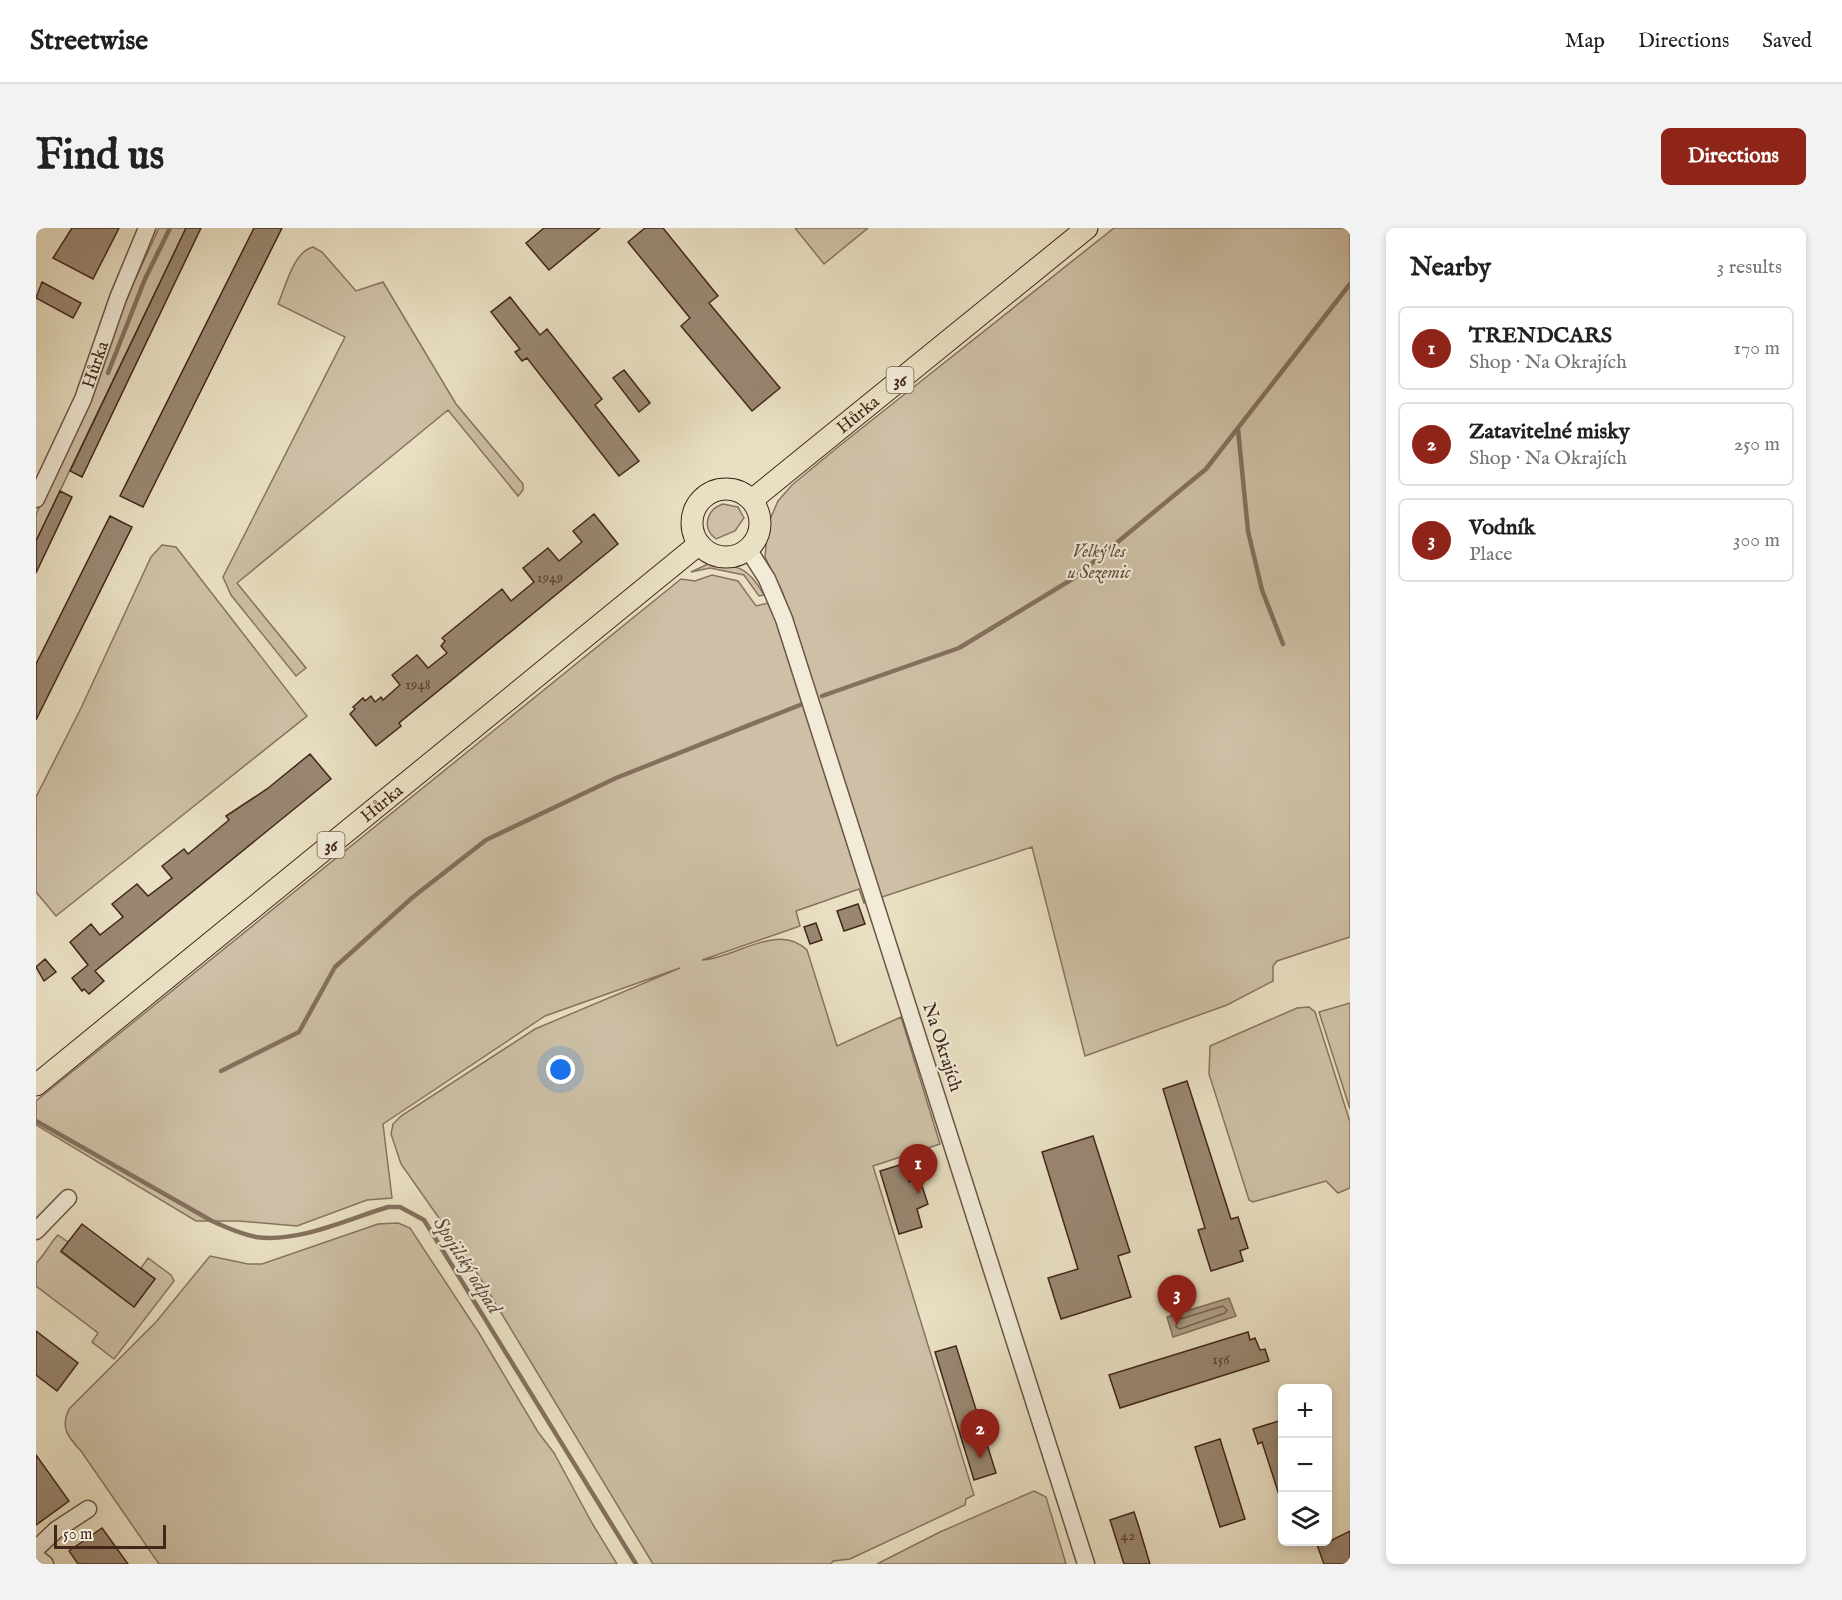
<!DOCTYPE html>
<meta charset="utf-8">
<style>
:root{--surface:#fff;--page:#f2f2f2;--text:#202124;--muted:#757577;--line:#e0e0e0;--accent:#8f2418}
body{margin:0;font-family:"IM FELL English",serif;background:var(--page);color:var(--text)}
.controls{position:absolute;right:18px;bottom:18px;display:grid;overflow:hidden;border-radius:9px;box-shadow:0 3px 9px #0003}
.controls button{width:54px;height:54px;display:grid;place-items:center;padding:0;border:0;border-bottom:2px solid var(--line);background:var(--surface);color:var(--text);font:30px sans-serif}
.scale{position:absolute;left:18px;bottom:15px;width:112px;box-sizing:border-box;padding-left:6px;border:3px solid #42261b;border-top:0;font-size:16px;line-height:21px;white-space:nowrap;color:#42261b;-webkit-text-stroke:4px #f1ebd8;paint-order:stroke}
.you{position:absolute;left:525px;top:842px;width:21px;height:21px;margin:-15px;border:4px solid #fff;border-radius:50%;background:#1a73e8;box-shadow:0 0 0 9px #1a73e833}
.badge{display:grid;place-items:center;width:39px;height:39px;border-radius:50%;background:var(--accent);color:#fff;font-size:20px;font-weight:700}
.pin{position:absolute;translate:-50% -50px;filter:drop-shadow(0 2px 3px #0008)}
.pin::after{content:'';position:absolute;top:32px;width:21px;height:18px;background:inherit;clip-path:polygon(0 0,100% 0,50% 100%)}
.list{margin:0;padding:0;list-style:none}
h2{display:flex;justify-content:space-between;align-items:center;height:78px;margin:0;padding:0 24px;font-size:26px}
h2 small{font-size:20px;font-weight:400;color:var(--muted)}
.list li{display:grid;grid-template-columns:39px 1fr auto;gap:18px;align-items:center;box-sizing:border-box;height:84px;margin:0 12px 12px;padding:0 12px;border:2px solid var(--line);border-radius:9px}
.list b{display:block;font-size:22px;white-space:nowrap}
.list p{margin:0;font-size:20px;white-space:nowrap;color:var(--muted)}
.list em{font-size:20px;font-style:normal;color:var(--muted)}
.icon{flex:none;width:33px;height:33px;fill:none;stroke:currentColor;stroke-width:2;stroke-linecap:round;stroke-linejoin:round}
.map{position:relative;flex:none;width:1314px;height:1336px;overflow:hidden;border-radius:9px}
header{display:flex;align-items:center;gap:36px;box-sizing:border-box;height:84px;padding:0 30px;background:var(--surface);border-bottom:2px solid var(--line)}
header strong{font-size:28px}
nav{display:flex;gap:33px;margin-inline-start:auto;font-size:21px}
.intro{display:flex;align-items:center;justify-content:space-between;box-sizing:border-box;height:144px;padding:0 36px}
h1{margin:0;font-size:42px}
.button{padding:15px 27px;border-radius:9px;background:var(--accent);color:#fff;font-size:21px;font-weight:700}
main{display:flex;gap:36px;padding:0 36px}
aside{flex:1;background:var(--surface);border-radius:9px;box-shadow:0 3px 9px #0003}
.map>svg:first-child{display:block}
.green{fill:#cdc0a6;stroke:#887360;stroke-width:1.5}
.water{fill:#b0a18a;stroke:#84705e;stroke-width:1.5}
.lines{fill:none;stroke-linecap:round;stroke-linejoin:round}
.shore{stroke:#796452;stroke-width:1.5}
.stream{stroke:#84705e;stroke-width:4.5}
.building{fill:#998772;stroke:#42261b;stroke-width:1.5}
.minor-casing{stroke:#6c5445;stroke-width:19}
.major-casing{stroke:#42261b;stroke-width:23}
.minor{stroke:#f1ebd8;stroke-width:16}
.major{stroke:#e9e0c3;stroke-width:21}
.labels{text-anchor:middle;stroke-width:4.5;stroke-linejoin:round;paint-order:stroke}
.number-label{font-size:15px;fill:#583e31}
.shield{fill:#f1ebd8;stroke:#766154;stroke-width:1.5}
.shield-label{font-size:16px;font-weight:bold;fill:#42261b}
.street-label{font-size:18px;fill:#42261b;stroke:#f1ebd8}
.park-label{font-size:18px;font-style:italic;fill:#654c3e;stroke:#f1ebd8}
.water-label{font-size:20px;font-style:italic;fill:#634b3c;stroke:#f1ebd8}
</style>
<header>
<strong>Streetwise</strong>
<nav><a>Map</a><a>Directions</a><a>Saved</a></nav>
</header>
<div class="intro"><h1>Find us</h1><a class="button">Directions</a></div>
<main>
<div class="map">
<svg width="1314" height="1336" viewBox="0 0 1314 1336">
<rect width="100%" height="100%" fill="#e9e0c3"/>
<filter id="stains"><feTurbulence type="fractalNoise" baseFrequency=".00333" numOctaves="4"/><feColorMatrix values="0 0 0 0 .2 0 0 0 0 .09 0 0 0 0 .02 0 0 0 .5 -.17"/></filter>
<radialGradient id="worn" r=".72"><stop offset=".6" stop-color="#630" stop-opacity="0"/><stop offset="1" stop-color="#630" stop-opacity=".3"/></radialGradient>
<!-- green -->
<path class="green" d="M123,0H150L0,313V286L48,187L91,69Z
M759,0H832L788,36Z
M1078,0H1314V709L1241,733L1237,738V753L1191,777L1049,828L996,619L828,675L823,661L760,683L764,698L666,732C699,731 742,693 771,722L801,818L865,789L904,916L837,938L938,1267L930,1271L929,1277L814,1331L797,1333L795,1336H617L438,1040L365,936L355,906L357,896L365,888L499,801L644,740L509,788L347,896L356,970L331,972L261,998L203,993H160L0,897V873L645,351L659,353L676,347L702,353L720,378L732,375L767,424L746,363L729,329L732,296L742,273L756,257L802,219Z
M277,19L286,24L320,63L347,54L420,176L487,256V262L482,268L412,182L201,355L270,440L260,448L195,367L187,349L309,109L242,76C250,58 257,24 277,19Z
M687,276L702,279L708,290L699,303L680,311C665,300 671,281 687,276Z
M126,317L140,319L271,488L20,688L0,664V569L45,480L115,329Z
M672,336C703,337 712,339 728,367L723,368L708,347L674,340L655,344Z
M1314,775V881L1283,784Z
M1273,779L1279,784L1314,894V960L1302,965L1290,953L1217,974L1213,972L1173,846L1174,818L1261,780Z
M362,995L374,1000L443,1105L502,1204L518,1225L556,1295L581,1336H123L45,1223C32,1209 24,1200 33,1181L120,1094L174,1028L212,1036H226L342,996Z
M22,1007L32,1014L25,1024L98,1079L119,1051L105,1040L112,1030L135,1047L138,1053L78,1131L56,1114L62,1105L0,1058V1035C10,1026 13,1016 22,1007Z
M998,1263L1010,1269L1030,1336H841L904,1304Z"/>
<!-- water -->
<path class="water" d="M1193,1070L1200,1088L1137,1109L1131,1089Z"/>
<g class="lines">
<!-- shore -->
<path class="shore" d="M1187,1078L1191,1082L1189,1085L1144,1101L1140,1099L1141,1092Z"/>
<!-- stream -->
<path class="stream" d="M72,145L109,51L134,0
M1202,201L1212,303L1226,362L1247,416
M786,468L923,420L1038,350L1170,241L1314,56
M185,843L263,804L299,739L377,669L450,612L580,550L764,477
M0,893L176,993C191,1000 205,1006 220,1009C263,1015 312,991 352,979H364L388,992L600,1336"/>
</g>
<!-- building -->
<path class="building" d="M36,0H83L57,51L17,30Z
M150,0H165L46,249L34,243Z
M218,0H246L107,279L84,268Z
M508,0H564L513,42L490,15Z
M609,0H627L682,68L673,75L744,160L716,183L645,98L654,90L592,14Z
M6,54L45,75L37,90L0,70Z
M474,69L504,107L511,101L566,171L559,177L603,233L583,248L491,130L486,133L479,124L484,121L455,84Z
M588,142L614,175L603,184L577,150Z
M24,263L36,269L0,345V313Z
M558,286L582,316L363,495L365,498L340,518L314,486L319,481L317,479L327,470L329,473L335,468L339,474L345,469L347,472L364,457L356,447L381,427L392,440L411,425L405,418L409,413L406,410L466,361L475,373L498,354L487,340L512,320L523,333L546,314L537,303Z
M74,288L96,299L0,492V436Z
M274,526L295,551L59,743L68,753L53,766L48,761L46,763L36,750L52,737L34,714L55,696L64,707L87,689L76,676L101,656L112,668L136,650L126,638L148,621L152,626L193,592L190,588L231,561Z
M822,676L829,696L808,703L801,683Z
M780,695L786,712L774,716L768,699Z
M9,731L20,744L8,753L0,739Z
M1151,853L1195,991L1202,989L1212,1020L1204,1023L1207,1033L1175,1043L1162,1002L1169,1000L1127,861Z
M1057,908L1094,1024L1082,1028L1095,1069L1025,1091L1012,1050L1042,1041L1006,924Z
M867,936L873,954L884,952L892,976L881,981L886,999L863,1006L844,943Z
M46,996L119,1051L98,1079L25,1023Z
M0,1103L42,1135L21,1163L0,1147Z
M1212,1104L1214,1112L1219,1110L1224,1122L1229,1121L1233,1133L1084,1180L1073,1147Z
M920,1118L960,1245L938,1252L899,1124Z
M1246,1192V1269L1244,1270L1226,1214L1222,1216L1217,1201Z
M1184,1211L1209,1291L1184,1299L1159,1219Z
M0,1227L33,1273L0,1297Z
M1098,1284L1102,1296L1114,1336H1088L1074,1292Z
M66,1300L92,1336H42L33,1323Z
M1314,1303V1336H1288L1280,1314H1292Z"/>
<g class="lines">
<!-- minor casing -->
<g class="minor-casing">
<g id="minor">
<path id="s1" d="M0,271L47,171L82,70L111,0"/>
<path d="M712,321L731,351L748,391L1050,1336"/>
<path d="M0,1003L32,970"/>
<path d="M0,1321L20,1302L52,1281"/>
<path d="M0,1329L9,1336"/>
</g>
</g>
<!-- major casing -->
<g class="major-casing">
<g id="major">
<circle cx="690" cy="295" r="34"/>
<path id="s2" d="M716,272L1051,0"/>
<path id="s3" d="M0,857L663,316"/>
</g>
</g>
<!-- minor -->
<use href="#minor" class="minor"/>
<!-- major -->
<use href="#major" class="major"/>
</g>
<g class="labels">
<!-- number labels -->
<g class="number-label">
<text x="514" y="354">1949</text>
<text x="382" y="461">1948</text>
<text x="1185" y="1136">156</text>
<text x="1092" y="1312">42</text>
</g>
<!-- shield labels -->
<g class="shield">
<rect x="850.5" y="139" width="27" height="26" rx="4.5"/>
<rect x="281.5" y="604" width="27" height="26" rx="4.5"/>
</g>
<g class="shield-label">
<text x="864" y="158">36</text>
<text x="295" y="623">36</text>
</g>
<!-- street labels -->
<g class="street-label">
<text dy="6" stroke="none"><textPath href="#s1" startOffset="147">Hůrka</textPath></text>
<text dy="6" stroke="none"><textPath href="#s2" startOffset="136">Hůrka</textPath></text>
<text dy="6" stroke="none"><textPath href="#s3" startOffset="446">Hůrka</textPath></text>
<text transform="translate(907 819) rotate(72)" y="6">Na Okrajích</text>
</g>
<!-- park labels -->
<g class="park-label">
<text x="1063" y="329">Velký les<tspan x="1063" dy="21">u Sezemic</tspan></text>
</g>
<!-- water labels -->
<g class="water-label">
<text transform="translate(432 1037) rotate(58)" y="7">Spojilský odpad</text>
</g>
</g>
<rect width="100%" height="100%" filter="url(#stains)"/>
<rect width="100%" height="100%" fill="url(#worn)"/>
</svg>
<div class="controls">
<button>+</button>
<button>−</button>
<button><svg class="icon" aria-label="layers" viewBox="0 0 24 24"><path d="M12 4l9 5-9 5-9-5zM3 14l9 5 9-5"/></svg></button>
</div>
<div class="scale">50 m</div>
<div class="you"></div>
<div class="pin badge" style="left:882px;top:966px">1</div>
<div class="pin badge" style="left:944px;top:1231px">2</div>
<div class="pin badge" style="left:1141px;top:1097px">3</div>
</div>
<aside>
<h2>Nearby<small>3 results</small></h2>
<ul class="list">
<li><span class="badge">1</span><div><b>TRENDCARS</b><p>Shop · Na Okrajích</p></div><em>170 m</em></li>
<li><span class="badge">2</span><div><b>Zatavitelné misky</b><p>Shop · Na Okrajích</p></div><em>250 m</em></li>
<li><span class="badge">3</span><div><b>Vodník</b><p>Place</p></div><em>300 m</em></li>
</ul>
</aside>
</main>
